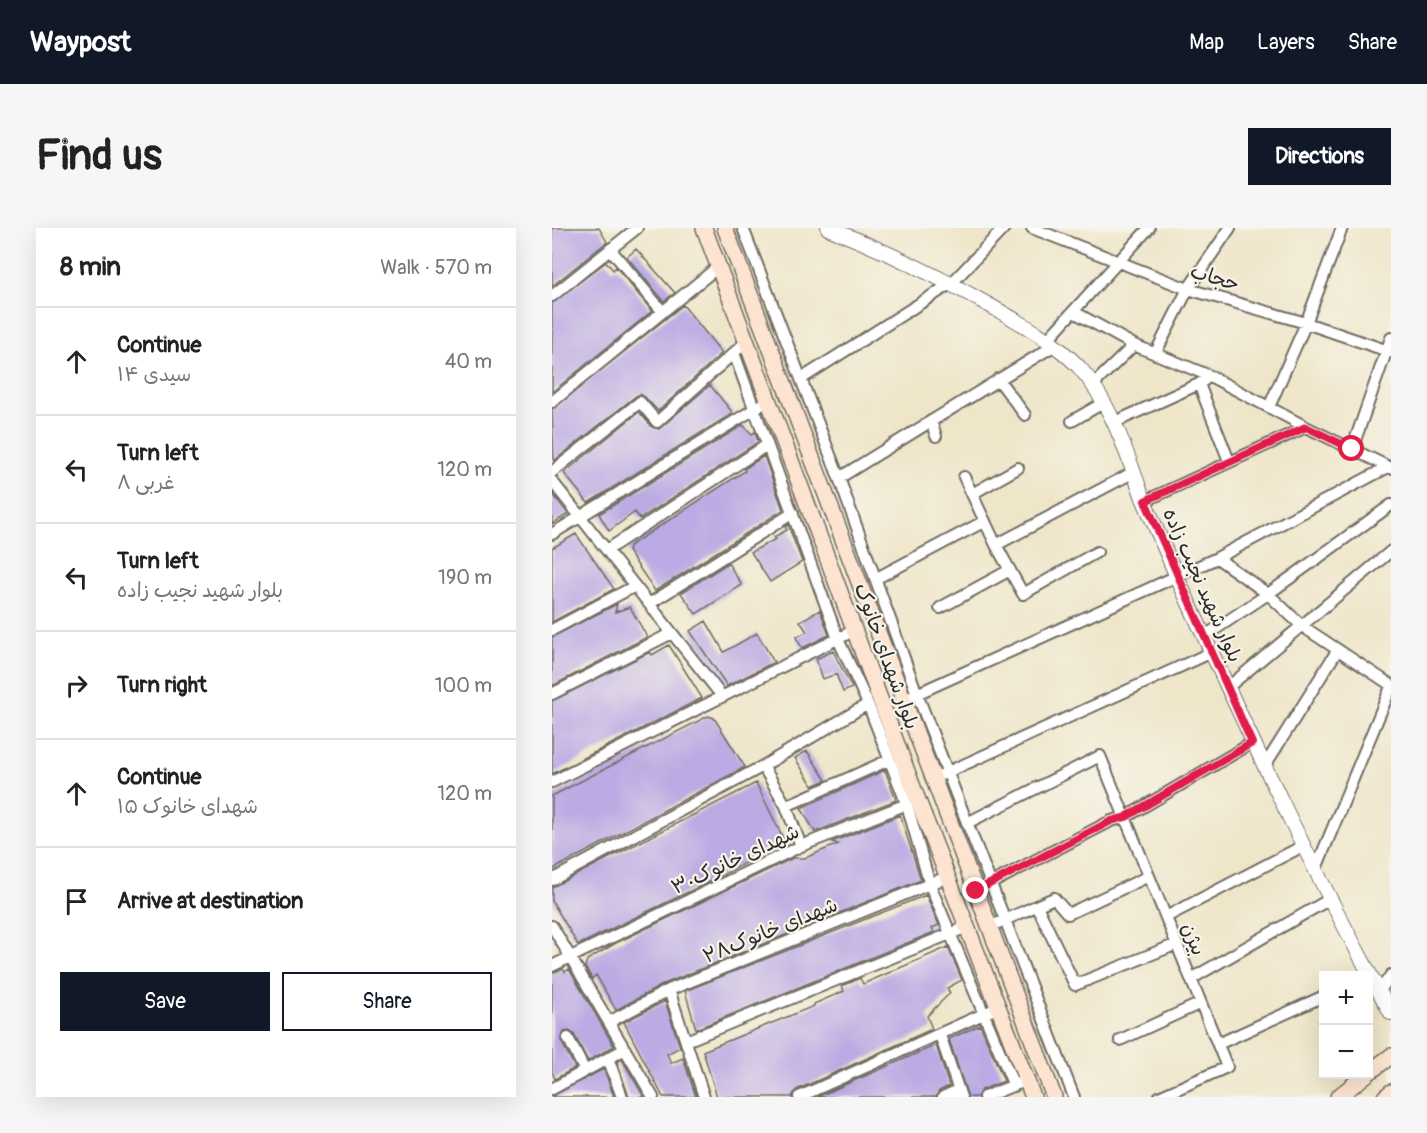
<!DOCTYPE html>
<meta charset="utf-8">
<style>
:root{--surface:#fff;--page:#f6f6f6;--text:#222;--muted:#767676;--line:#e0e0e0;--accent:#111827}
body{margin:0;font-family:Pangolin,"Playpen Sans Arabic",sans-serif;background:var(--page);color:var(--text)}
.controls{position:absolute;right:18px;bottom:18px;display:grid;overflow:hidden;border-radius:0px;box-shadow:0 6px 24px #0002}
.controls button{width:54px;height:54px;display:grid;place-items:center;padding:0;border:0;border-bottom:2px solid var(--line);background:var(--surface);color:var(--text);font:30px sans-serif}
.stop{position:absolute;width:18px;height:18px;margin:-14px;border:4px solid #e11d48;border-radius:50%;background:#fff}
.stop.end{background:#e11d48;border-color:#fff;box-shadow:0 2px 6px #0008}
.list{margin:0;padding:0;list-style:none}
h2{display:flex;justify-content:space-between;align-items:center;height:78px;margin:0;padding:0 24px;font-size:26px}
h2 small{font-size:20px;font-weight:400;color:var(--muted)}
.list li{display:grid;grid-template-columns:39px 1fr auto;gap:18px;align-items:center;box-sizing:border-box;height:108px;padding:0 24px;border-top:2px solid var(--line)}
.list b{display:block;font-size:22px;white-space:nowrap}
.list p{margin:0;font-size:20px;white-space:nowrap;color:var(--muted)}
.list em{font-size:20px;font-style:normal;color:var(--muted)}
.actions{display:flex;gap:12px;padding:18px 24px}
.actions a{flex:1;padding:14px 0;border:2px solid var(--accent);border-radius:0px;text-align:center;font-size:21px;color:var(--accent)}
.actions .main{background:var(--accent);color:#fff}
.icon{flex:none;width:33px;height:33px;fill:none;stroke:currentColor;stroke-width:2;stroke-linecap:round;stroke-linejoin:round}
.map{position:relative;flex:none;width:839px;height:869px;overflow:hidden;border-radius:0px}
header{display:flex;align-items:center;gap:36px;box-sizing:border-box;height:84px;padding:0 30px;background:var(--accent);color:#fff}
header strong{font-size:28px}
nav{display:flex;gap:33px;margin-inline-start:auto;font-size:21px}
.intro{display:flex;align-items:center;justify-content:space-between;box-sizing:border-box;height:144px;padding:0 36px}
h1{margin:0;font-size:42px}
.button{padding:15px 27px;border-radius:0px;background:var(--accent);color:#fff;font-size:21px;font-weight:700}
main{display:flex;gap:36px;padding:0 36px}
aside{flex:1;background:var(--surface);border-radius:0px;box-shadow:0 6px 24px #0002}
.map>svg:first-child{display:block}
.building{fill:#bbaae3}
.lines{fill:none;stroke-linecap:round;stroke-linejoin:round}
.minor-casing{stroke:#706c63;stroke-width:14}
.tertiary-casing{stroke:#706c63;stroke-width:16}
.secondary-casing{stroke:#706c63;stroke-width:18}
.minor{stroke:#fff;stroke-width:10}
.tertiary{stroke:#fff;stroke-width:14}
.secondary{stroke:#fde4d0;stroke-width:15}
.route{stroke:#e11d48;stroke-width:8}
.labels{text-anchor:middle;stroke-width:4.5;stroke-linejoin:round;paint-order:stroke}
.street-label{font-size:20px;fill:#2b2b2b;stroke:#f7f3e8}
</style>
<header>
<strong>Waypost</strong>
<nav><a>Map</a><a>Layers</a><a>Share</a></nav>
</header>
<div class="intro"><h1>Find us</h1><a class="button">Directions</a></div>
<main>
<aside>
<h2>8 min<small>Walk · 570 m</small></h2>
<ul class="list">
<li><svg class="icon" aria-label="ahead" viewBox="0 0 24 24"><path d="M12 20V5M6 11l6-6 6 6"/></svg><div><b>Continue</b><p>سیدی ۱۴</p></div><em>40 m</em></li>
<li><svg class="icon" aria-label="left" viewBox="0 0 24 24"><path d="M17 20v-9H6M10 6l-5 5 5 5"/></svg><div><b>Turn left</b><p>غربی ۸</p></div><em>120 m</em></li>
<li><svg class="icon" aria-label="left" viewBox="0 0 24 24"><path d="M17 20v-9H6M10 6l-5 5 5 5"/></svg><div><b>Turn left</b><p>بلوار شهید نجیب زاده</p></div><em>190 m</em></li>
<li><svg class="icon" aria-label="right" viewBox="0 0 24 24"><path d="M7 20v-9h11M14 6l5 5-5 5"/></svg><div><b>Turn right</b></div><em>100 m</em></li>
<li><svg class="icon" aria-label="ahead" viewBox="0 0 24 24"><path d="M12 20V5M6 11l6-6 6 6"/></svg><div><b>Continue</b><p>شهدای خانوک ۱۵</p></div><em>120 m</em></li>
<li><svg class="icon" aria-label="arrive" viewBox="0 0 24 24"><path d="M6 21V4h12l-3 4 3 4H6"/></svg><div><b>Arrive at destination</b></div></li>
</ul>
<div class="actions"><a class="main">Save</a><a>Share</a></div>
</aside>
<div class="map">
<svg width="839" height="869" viewBox="0 0 839 869">
<rect width="100%" height="100%" fill="#f7f3e8"/>
<filter id="ink" filterUnits="userSpaceOnUse"><feTurbulence type="fractalNoise" baseFrequency=".0167" numOctaves="2"/><feDisplacementMap in="SourceGraphic" scale="12" xChannelSelector="R" yChannelSelector="G"/><feConvolveMatrix kernelMatrix="1 2 1 2 8 2 1 2 1" color-interpolation-filters="sRGB"/></filter>
<filter id="wash" filterUnits="userSpaceOnUse"><feTurbulence type="fractalNoise" baseFrequency=".008" numOctaves="4" result="noise"/><feDisplacementMap in="SourceGraphic" scale="24" xChannelSelector="R" yChannelSelector="G"/><feGaussianBlur stdDeviation="1.35" result="paint"/><feColorMatrix in="noise" values="0 0 0 0 0 0 0 0 0 0 0 0 0 0 0 0 0 1.4 0 .05"/><feComposite in="paint" operator="in"/></filter>
<g filter="url(#wash)">
<rect width="100%" height="100%" fill="#efe6ca"/>
<g id="blocks">
<!-- building -->
<path class="building" d="M0,0H47L55,14L0,58Z
M84,21L123,65L112,73L75,29Z
M54,34L61,42L64,39L100,83L0,164V75Z
M131,77L170,125L106,183L93,169L88,166L84,168L2,233L0,181Z
M158,157L181,185L36,275L12,245L87,184L100,199L107,201Z
M191,197L200,206L203,204L206,214L88,291L83,284L57,303L47,286Z
M212,228L231,282L103,363L76,323L77,318L193,243L192,241Z
M0,265L16,286L0,296Z
M236,297L250,334L218,354L199,324L224,311L222,309L235,302L233,299Z
M24,306L62,361L0,394V320Z
M176,335L190,357L144,386L129,365Z
M65,376L63,384L78,379L95,409L0,458V409Z
M268,382L277,407L250,420L244,409L255,404L248,393Z
M154,393L172,424L205,405L222,434L175,458L138,403Z
M117,417L150,470L0,546V473L98,424L100,427Z
M281,423L300,460L291,464L284,446L271,451L264,431Z
M156,488L162,490L193,539L0,642V568Z
M255,523L274,552L261,558L243,530Z
M333,542L344,572L263,604L249,580Z
M204,555L233,614L157,654L26,717L0,673V659Z
M348,587L369,652L114,755L64,782L44,747L40,751L33,739L35,732L64,715L241,630H253L286,616L280,614Z
M374,667L387,697L380,700L382,704L144,801L133,763Z
M396,719L410,752L395,760L398,765L375,788L380,801L244,862L240,869H165L151,823L262,778V776L292,763L290,758L308,750L311,756Z
M11,741L13,744L17,741L62,818L36,833L22,806L17,803L12,804L9,813L23,840L3,851L0,844V745Z
M113,773L128,819L115,826L119,835L131,830L144,869H111L72,794Z
M428,797L452,853L429,862L425,869H416L397,811Z
M384,817L397,858L387,863L384,869H265Z
M70,831L92,869H77L65,834Z
M52,841L62,869H0V868Z"/>
</g>
</g>
<g filter="url(#ink)">
<use href="#blocks" fill-opacity="0" stroke="#706c63" stroke-width="1.5"/>
<g class="lines">
<!-- minor casing -->
<g class="minor-casing">
<path id="minor" d="M191,0L287,250L365,466L522,869
M480,0L636,61L754,95L839,124
M58,21L111,84
M0,68L85,0
M522,84L582,117L658,148L754,199L839,240
M496,111L597,0
M182,125L286,411L316,476L355,577L378,657L462,858
M603,126L636,61L678,0
M249,151L400,55L452,0
M446,151L473,187
M647,156L677,233
M541,157L582,117
M0,174L167,38
M717,179L754,95L790,0
M379,193L384,208
M520,193L551,175
M563,194L647,156L658,148
M800,221L839,110
M0,244L88,174L105,194L194,114
M412,249L444,317L471,366L545,324
M287,250L503,117
M0,253L169,467
M420,266L466,240
M593,273L754,199
M0,306L217,172
M444,317L582,244
M55,322L215,217
M665,330L716,366L750,398L839,457
M323,351L433,293
M97,376L241,285
M388,380L458,342
M0,402L83,358
M653,408L716,366L839,277
M675,460L839,323
M0,466L120,405
M360,468L665,330L836,239
M211,538L234,578L249,618
M712,539L785,423
M389,547L658,425
M0,554L303,402
M234,578L337,532
M415,595L548,528L675,839L607,869
M763,643L839,459
M0,652L211,538L316,476
M424,663L559,593L574,589L700,515
M485,678L523,757L625,716
M614,689L751,618
M0,698L101,869
M437,699L502,670L516,686L597,648
M0,738L249,618L360,574
M639,751L778,671
M117,762L152,869
M827,764L839,747
M57,794L117,762L395,649
M388,807L409,869
M16,810L33,843
M568,812L649,775
M134,813L415,699
M666,816L772,768
M56,830L70,869
M0,861L73,821
M247,869L447,779
M391,869L406,862
M432,869L468,855"/>
</g>
<!-- tertiary casing -->
<g class="tertiary-casing">
<path id="tertiary" d="M276,0C334,23 390,50 444,81C474,98 503,114 527,139C560,176 574,224 591,270C602,296 614,323 625,349C692,496 760,643 839,785"/>
</g>
<!-- secondary casing -->
<g class="secondary-casing">
<path id="secondary" d="M152,0L365,570L481,869
M173,0L502,869
M816,845L839,828
M786,869L815,846
M833,869L839,864"/>
</g>
<!-- minor -->
<use href="#minor" class="minor"/>
<!-- tertiary -->
<use href="#tertiary" class="tertiary"/>
<!-- secondary -->
<use href="#secondary" class="secondary"/>
</g>
</g>
<g class="lines" filter="url(#ink)">
<!-- route -->
<path class="route" d="M424,663L559,593L574,589L700,515L593,273L754,199L800,221"/>
</g>
<g class="labels">
<!-- street labels -->
<g class="street-label">
<text transform="translate(663 49) rotate(17)" y="7">حجاب</text>
<text transform="translate(651 357) rotate(66)" y="7">بلوار شهید نجیب زاده</text>
<text transform="translate(335 428) rotate(70)" y="7">بلوار شهدای خانوک</text>
<text transform="translate(183 631) rotate(-25)" y="7">شهدای خانوک۳۰</text>
<text transform="translate(218 702) rotate(-22)" y="7">شهدای خانوک۲۸</text>
<text transform="translate(642 711) rotate(68)" y="7">بیژن</text>
</g>
</g>
</svg>
<div class="controls">
<button>+</button>
<button>−</button>
</div>
<div class="stop" style="left:800px;top:221px"></div>
<div class="stop end" style="left:424px;top:663px"></div>
</div>
</main>
